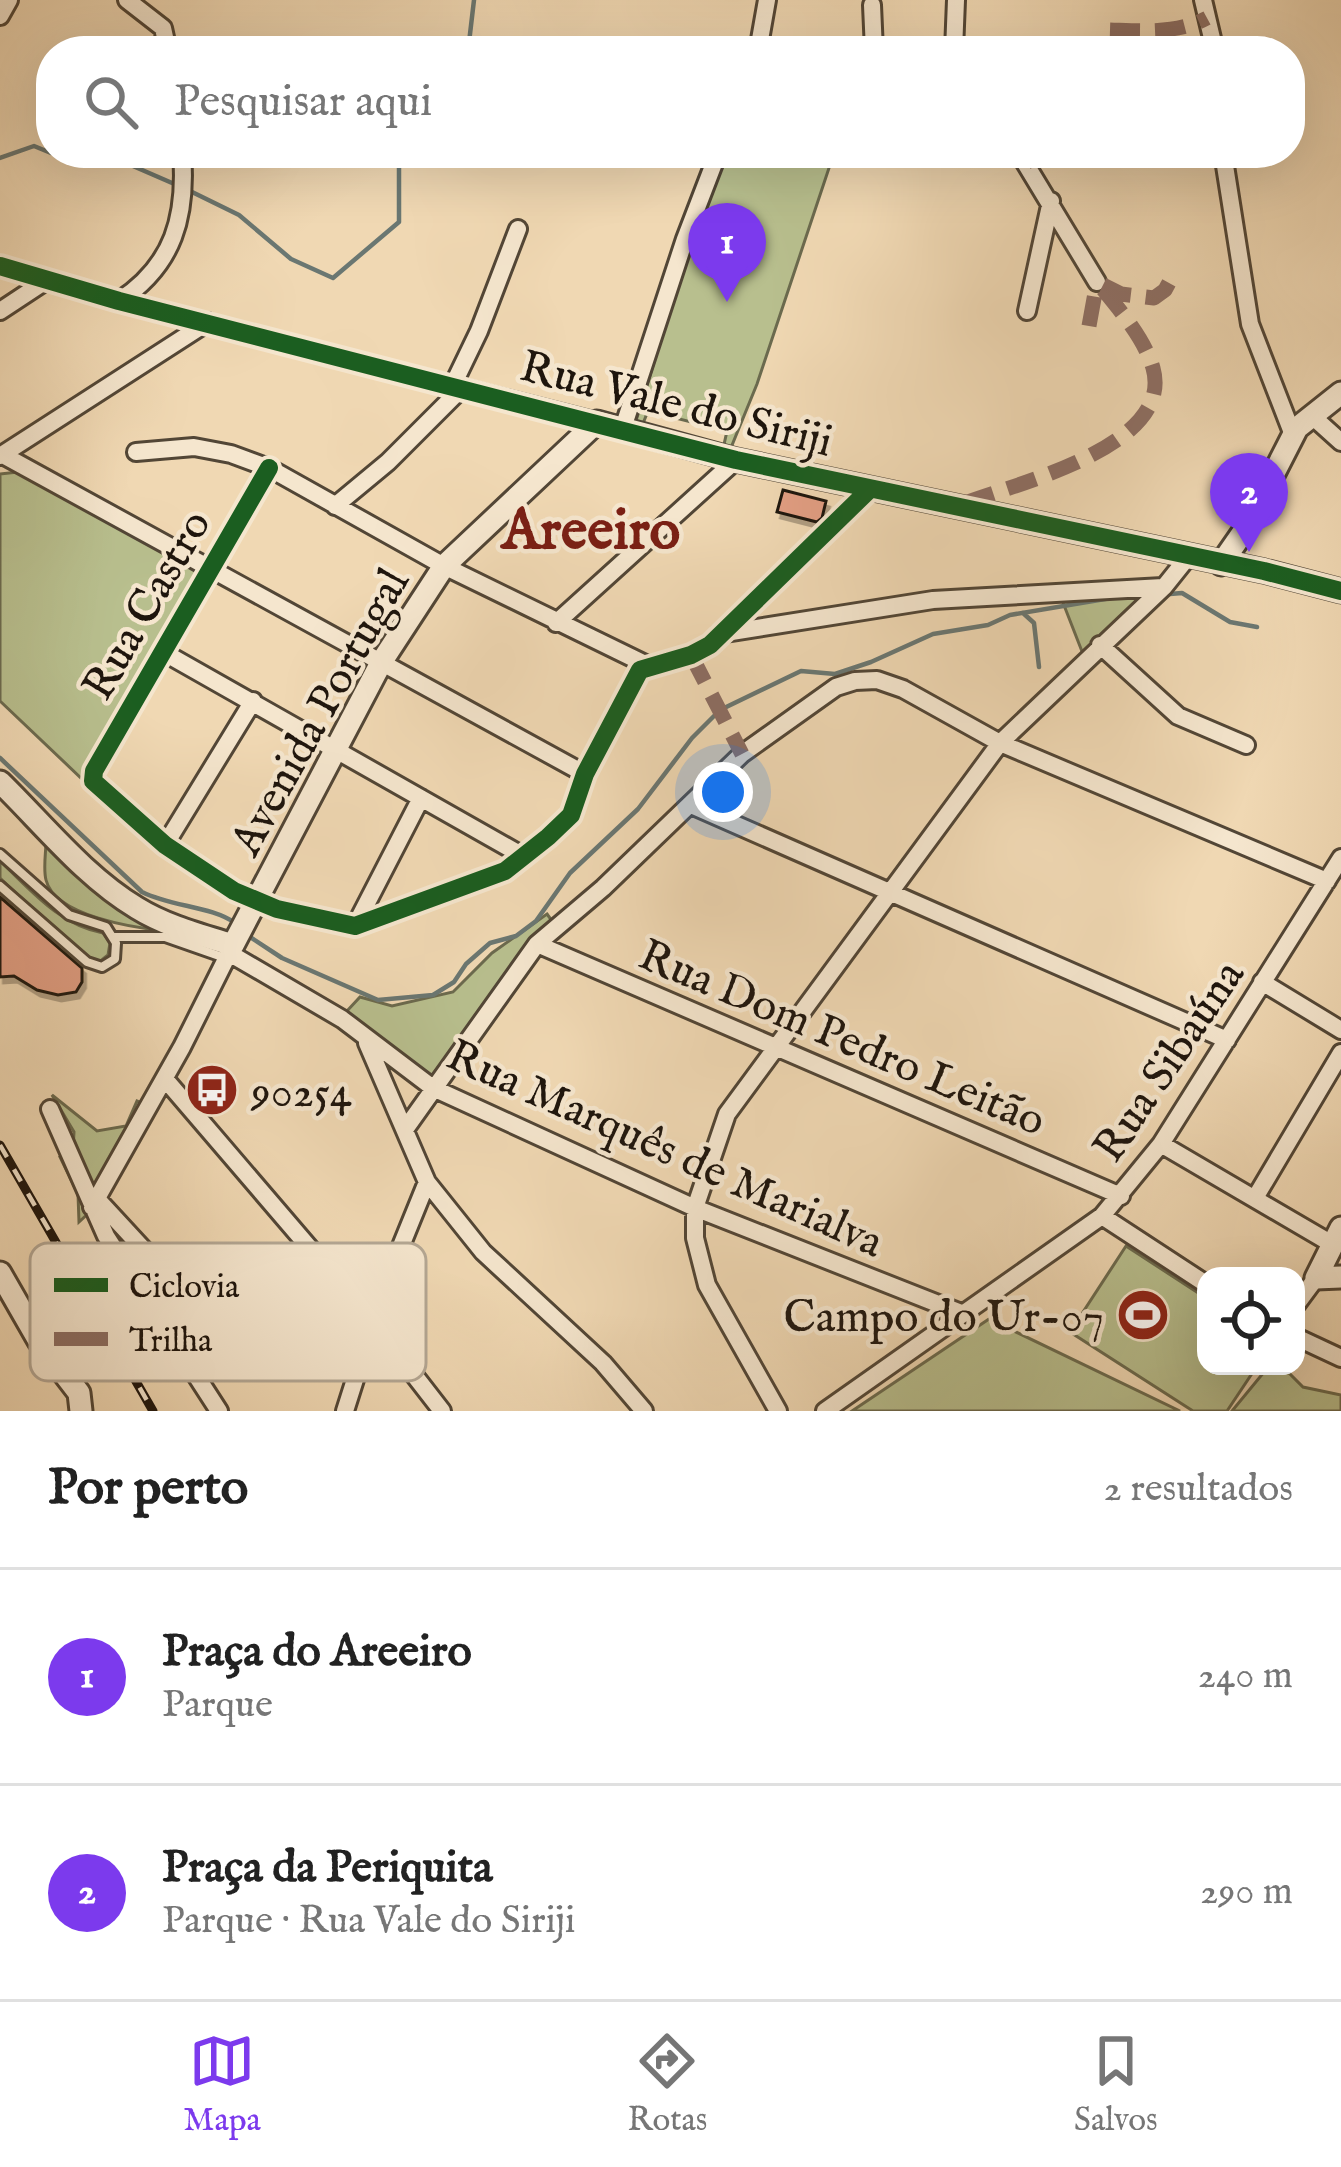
<!DOCTYPE html>
<html lang="pt">
<meta charset="utf-8">
<style>
:root{--surface:#fff;--page:#f6f6f6;--text:#222;--muted:#767676;--line:#e0e0e0;--accent:#7c3aed}
body{margin:0;font-family:"IM FELL English",serif;background:var(--page);color:var(--text)}
.controls{position:absolute;right:36px;bottom:36px;display:grid;overflow:hidden;border-radius:24px;box-shadow:0 12px 48px #0002}
.controls button{width:108px;height:108px;display:grid;place-items:center;padding:0;border:0;border-bottom:3px solid var(--line);background:var(--surface);color:var(--text);font:60px sans-serif}
.you{position:absolute;left:723px;top:792px;width:42px;height:42px;margin:-30px;border:9px solid #fff;border-radius:50%;background:#1a73e8;box-shadow:0 0 0 18px #1a73e833}
.badge{display:grid;place-items:center;width:78px;height:78px;border-radius:50%;background:var(--accent);color:#fff;font-size:39px;font-weight:700}
.pin{position:absolute;translate:-50% -99px;filter:drop-shadow(0 3px 6px #0008)}
.pin::after{content:'';position:absolute;top:63px;width:42px;height:36px;background:inherit;clip-path:polygon(0 0,100% 0,50% 100%)}
.list{margin:0;padding:0;list-style:none}
h2{display:flex;justify-content:space-between;align-items:center;height:156px;margin:0;padding:0 48px;font-size:51px}
h2 small{font-size:39px;font-weight:400;color:var(--muted)}
.list li{display:grid;grid-template-columns:78px 1fr auto;gap:36px;align-items:center;box-sizing:border-box;height:216px;padding:0 48px;border-top:3px solid var(--line)}
.list b{display:block;font-size:45px;white-space:nowrap}
.list p{margin:0;font-size:39px;white-space:nowrap;color:var(--muted)}
.list em{font-size:39px;font-style:normal;color:var(--muted)}
.icon{flex:none;width:66px;height:66px;fill:none;stroke:currentColor;stroke-width:2;stroke-linecap:round;stroke-linejoin:round}
.map{position:relative;flex:none;width:1341px;height:1411px;overflow:hidden}
.search{position:absolute;background:var(--surface);box-shadow:0 12px 48px #0002;left:36px;right:36px;top:36px;height:132px;display:flex;align-items:center;gap:30px;box-sizing:border-box;padding:0 42px;border-radius:48px;color:var(--muted);font-size:45px}
.sheet{height:588px;background:var(--surface)}
nav{display:flex;justify-content:space-around;align-items:center;box-sizing:border-box;height:168px;border-top:3px solid var(--line);background:var(--surface);font-size:33px;color:var(--muted)}
nav a{display:grid;justify-items:center;gap:6px}
nav .on{color:var(--accent)}
.map>svg:first-child{display:block}
.green{fill:#b8bf8e;stroke:#6b6a4e;stroke-width:3}
.lines{fill:none;stroke-linecap:round;stroke-linejoin:round}
.stream{stroke:#6a7772;stroke-width:4.5}
.building{fill:#e39f84;stroke:#1e150d;stroke-width:3;filter:url(#shadow)}
.service-casing{stroke:#524636;stroke-width:14}
.minor-casing{stroke:#524636;stroke-width:22}
.tertiary-casing{stroke:#524636;stroke-width:27}
.service{stroke:#f5e6ce;stroke-width:8}
.minor{stroke:#f5e6ce;stroke-width:16}
.tertiary{stroke:#f5e6ce;stroke-width:21}
.rail-casing{stroke:#1e150d;stroke-width:9}
.rail{stroke:#f5e6ce;stroke-width:4.5;stroke-dasharray:14;stroke-linecap:butt}
.quiet{stroke:#8d6e63;stroke-width:15;stroke-dasharray:30 15;stroke-linecap:butt}
.cycleway-casing{stroke:#f5e6ce;stroke-width:26}
.cycleway{stroke:#1b5e20;stroke-width:18}
.labels{text-anchor:middle;stroke-width:9;stroke-linejoin:round;paint-order:stroke}
.street-label{font-size:45px;fill:#1e150d;stroke:#f5e6ce}
.poi-label{font-size:45px;fill:#1e150d;stroke:#f5e6ce;text-anchor:start}
.district-label{font-size:57px;font-weight:bold;fill:#7a1f14;stroke:#f5e6ce}
.key{fill:#f5e6ce;stroke:#b4a794;stroke-width:3}
.key-label{font-size:33px;fill:#1e150d}
</style>
<div class="map">
<svg width="1341" height="1411" viewBox="0 0 1341 1411">
<defs>
<filter id="shadow"><feDropShadow dx="3.5" dy="6" stdDeviation="0" flood-color="#0004"/></filter>
</defs>
<rect width="100%" height="100%" fill="#f0d8b3"/>
<filter id="stains"><feTurbulence type="fractalNoise" baseFrequency=".00167" numOctaves="4"/><feColorMatrix values="0 0 0 0 .2 0 0 0 0 .09 0 0 0 0 .02 0 0 0 .5 -.17"/></filter>
<radialGradient id="worn" r=".72"><stop offset=".6" stop-color="#630" stop-opacity="0"/><stop offset="1" stop-color="#630" stop-opacity=".3"/></radialGradient>
<!-- green -->
<path class="green" d="M728,153H834L757,384L730,450L723,449L727,431L648,411L642,426L635,424L693,235Z
M18,472L200,570L196,577L201,580L82,779L0,701V474Z
M1149,592L1083,654L1060,595Z
M0,793L166,931C135,928 55,916 46,880C43,868 46,853 46,841L0,797Z
M0,861C31,890 59,925 103,933L110,943L108,955L98,963L85,958L0,878Z
M547,914L555,925L428,1080L346,1012L360,997L392,1006L453,992L492,953Z
M52,1095L97,1131L126,1126L137,1101L149,1106L94,1208L79,1222L78,1194L60,1157L73,1151L74,1132Z
M1126,1246L1206,1298V1366H1257L1227,1411H1193L1070,1332Z
M989,1319L1180,1411H852Z
M1269,1366H1282L1303,1387L1341,1395V1411H1232Z"/>
<g class="lines">
<!-- stream -->
<path class="stream" d="M468,51L474,0
M103,153L179,186
M0,158L34,146L51,153
M190,191L239,215L291,259L333,278L399,222V153
M1170,594L1182,593L1230,622L1257,627
M1023,613L1034,623L1039,667
M0,758L142,892C172,907 211,906 235,923
M247,935L282,958L378,1000L433,995L454,982L466,964L490,943L516,936L536,921L570,873L638,809L692,738L720,710L801,671L835,674L871,662L933,634L988,625L1010,615L1111,598"/>
</g>
<!-- building -->
<path class="building" d="M783,490L826,501L822,518L817,522L777,512Z
M0,897L82,968V982L76,992L58,995L37,990L14,976L0,977Z"/>
<g class="lines">
<!-- service casing -->
<g class="service-casing">
<path id="service" d="M0,854L69,915L106,927L116,943L115,959L102,967L87,962L0,886
M114,937H165L225,958"/>
</g>
<!-- minor casing -->
<g class="minor-casing">
<path id="minor" d="M127,0L163,28L168,51
M1203,0L1215,51
M872,5L874,51
M0,16L9,0
M758,51L767,0
M954,51L956,0
M1019,153L1097,282
M1223,153L1250,324L1293,435
M0,266L119,301L597,422
M119,301C174,265 187,216 182,153
M0,311L47,280
M1027,311L1051,201
M452,387L479,331L518,229
M1311,415L1341,442
M623,428L685,239L718,153
M136,452L194,447L231,454L269,468L444,566L647,665
M3,455L585,774
M0,456L208,322
M269,468L94,771L93,781L165,845L234,891L277,909L355,926L505,871L548,837L571,815L585,774L640,670L691,655L710,645L870,489
M335,506L388,462L461,389
M556,623L736,460
M719,634L933,600L1163,587
M1100,645L1178,716L1246,745
M163,652L523,856
M691,805L1227,1040
M165,845L253,701
M355,926L421,798
M537,944L1121,1196
M229,953L342,1019L433,1088L695,1208L961,1313
M1262,982L1341,1030
M367,1043L427,1182L483,1252L603,1363L644,1411
M165,1079L373,1322L442,1411
M50,1109L106,1236L219,1411
M406,1128L537,944L603,888L742,754L836,687L855,681L877,680L903,689L1000,743L1327,881
M1161,1144L1332,1244
M1255,1198L1341,1053
M97,1199L169,1277L167,1289L150,1304
M92,1207L182,1047L233,945
M1102,1216L1206,1284
M1296,1305L1316,1278
M1296,1337L1341,1358
M345,1411L384,1288L427,1182
M778,1411L707,1285L695,1238V1208L727,1114L1000,743L1164,587L1188,557
M825,1411L1102,1216L1161,1144L1341,858"/>
</g>
<!-- tertiary casing -->
<g class="tertiary-casing">
<path id="tertiary" d="M1221,564L1246,528L1297,428L1341,393
M0,782C43,824 85,877 137,908C166,926 201,935 233,945L382,661L444,566L597,422L736,460L1264,571L1341,591
M1341,1228L1316,1278L1341,1277
M0,1273L39,1341L79,1393L81,1411"/>
</g>
<!-- service -->
<use href="#service" class="service"/>
<!-- minor -->
<use href="#minor" class="minor"/>
<!-- tertiary -->
<use href="#tertiary" class="tertiary"/>
<!-- rail casing -->
<g class="rail-casing">
<path id="rail" d="M0,1145L153,1411"/>
</g>
<!-- rail -->
<use href="#rail" class="rail"/>
<!-- quiet -->
<path class="quiet" d="M1110,30C1143,31 1177,34 1207,18
M1027,162L1045,153
M1103,285L1121,294L1154,298L1165,290L1175,272
M1089,326L1097,282
M965,503C1018,483 1175,446 1153,368C1144,337 1117,307 1097,282
M691,655L742,754"/>
<!-- cycleway casing -->
<g class="cycleway-casing">
<path id="cycleway" d="M0,266L119,301L736,460L1264,571L1341,591
M269,468L94,771L93,781L165,845L234,891L277,909L355,926L505,871L548,837L571,815L585,774L640,670L691,655L710,645L870,489"/>
</g>
<!-- cycleway -->
<use href="#cycleway" class="cycleway"/>
</g>
<!-- icons -->
<defs>
<g id="bus-disc" transform="scale(2.7)"><circle r="9.5" fill="#8f2418" stroke="#f5e6ce"/><path d="M-5-6H5V4H4V6H2V4H-2V6H-4V4H-5ZM-3.5-4V0h7V-4ZM-3.5 1.2v1.5H-2V1.2ZM2 1.2v1.5H3.5V1.2Z" fill="#fff"/></g>
<g id="stadium-disc" transform="scale(2.7)"><circle r="9.5" fill="#8f2418" stroke="#f5e6ce"/><path d="M0-5a6.5 5 0 1 0 0 10a6.5 5 0 1 0 0-10ZM-3.5-1.8h7v3.6h-7Z" fill="#fff"/></g>
</defs>
<g fill-rule="evenodd">
<use href="#bus-disc" x="212" y="1090"/>
<use href="#stadium-disc" x="1143" y="1315"/>
</g>
<g class="labels">
<!-- street labels -->
<g class="street-label">
<text transform="translate(677 402) rotate(14)" y="16">Rua Vale do Siriji</text>
<text transform="translate(145 604) rotate(-60)" y="16">Rua Castro</text>
<text transform="translate(318 711) rotate(-61)" y="16">Avenida Portugal</text>
<text transform="translate(843 1036) rotate(23)" y="16">Rua Dom Pedro Leitão</text>
<text transform="translate(1167 1060) rotate(-56)" y="16">Rua Sibaúna</text>
<text transform="translate(666 1147) rotate(24)" y="16">Rua Marquês de Marialva</text>
</g>
<!-- poi labels -->
<g class="poi-label">
<text x="251" y="1106">90254</text>
<text x="1104" y="1331" text-anchor="end">Campo do Ur-07</text>
</g>
<!-- district labels -->
<g class="district-label">
<text x="591" y="548">Areeiro</text>
</g>
</g>
<!-- legend -->
<rect x="30" y="1243" width="396" height="138" rx="18" class="key"/>
<rect x="54" y="1278" width="54" height="14" fill="#1b5e20"/>
<rect x="54" y="1332" width="54" height="14" fill="#8d6e63"/>
<g class="key-label">
<text x="129" y="1297">Ciclovia</text>
<text x="129" y="1351">Trilha</text>
</g>
<rect width="100%" height="100%" filter="url(#stains)"/>
<rect width="100%" height="100%" fill="url(#worn)"/>
</svg>
<div class="controls">
<button><svg class="icon" aria-label="locate" viewBox="0 0 24 24"><circle cx="12" cy="12" r="6"/><path d="M12 2v4M12 18v4M2 12h4M18 12h4"/></svg></button>
</div>
<div class="you"></div>
<div class="pin badge" style="left:727px;top:302px">1</div>
<div class="pin badge" style="left:1249px;top:552px">2</div>
<div class="search"><svg class="icon" aria-label="search" viewBox="0 0 24 24"><circle cx="10" cy="10" r="6"/><path d="M15 15l6 6"/></svg>Pesquisar aqui</div>
</div>
<section class="sheet">
<h2>Por perto<small>2 resultados</small></h2>
<ul class="list">
<li><span class="badge">1</span><div><b>Praça do Areeiro</b><p>Parque</p></div><em>240 m</em></li>
<li><span class="badge">2</span><div><b>Praça da Periquita</b><p>Parque · Rua Vale do Siriji</p></div><em>290 m</em></li>
</ul>
</section>
<nav>
<a class="on"><svg class="icon" aria-label="map" viewBox="0 0 24 24"><path d="M3 6l6-2 6 2 6-2v14l-6 2-6-2-6 2zM9 4v14M15 6v14"/></svg>Mapa</a>
<a><svg class="icon" aria-label="directions" viewBox="0 0 24 24"><path d="M12 3l9 9-9 9-9-9zM9 14v-3h6M13 9l2 2-2 2"/></svg>Rotas</a>
<a><svg class="icon" aria-label="saved" viewBox="0 0 24 24"><path d="M7 4h10v16l-5-4-5 4z"/></svg>Salvos</a>
</nav>
